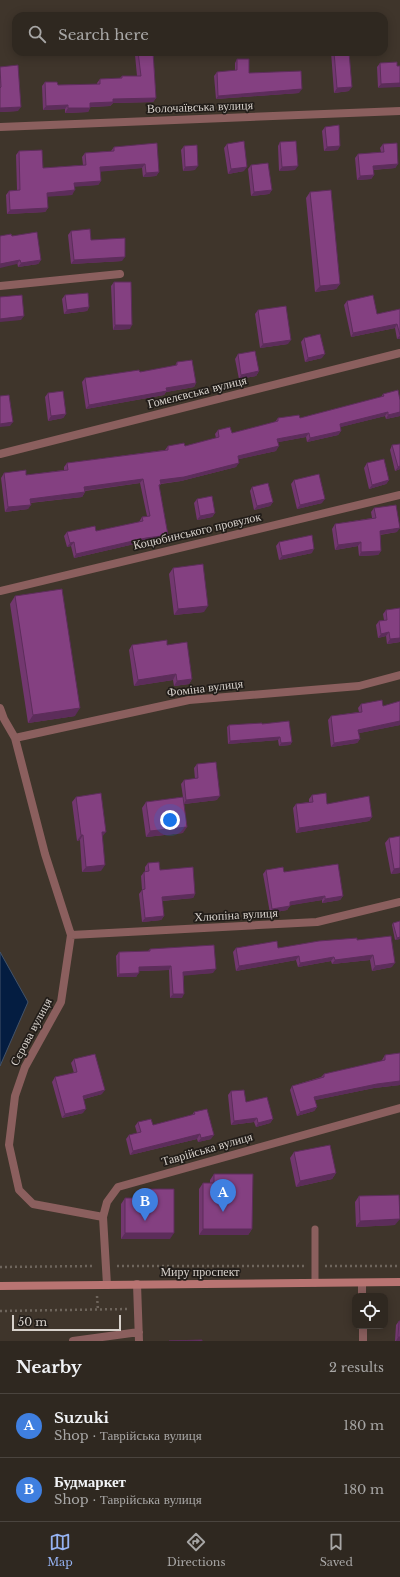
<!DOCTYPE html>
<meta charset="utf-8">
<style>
:root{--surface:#2f2820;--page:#373029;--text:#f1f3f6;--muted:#a7a6a5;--line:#4a443e;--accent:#95b2f1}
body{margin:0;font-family:"Libre Baskerville",serif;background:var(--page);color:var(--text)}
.controls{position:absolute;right:12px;bottom:12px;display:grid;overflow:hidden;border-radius:8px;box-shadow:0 2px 10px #0003}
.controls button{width:36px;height:36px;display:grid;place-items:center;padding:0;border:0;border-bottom:1px solid var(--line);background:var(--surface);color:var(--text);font:20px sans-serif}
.scale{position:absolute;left:12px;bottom:10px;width:109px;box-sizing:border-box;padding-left:4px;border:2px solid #d7d1cb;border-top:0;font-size:11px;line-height:14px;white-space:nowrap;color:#d7d1cb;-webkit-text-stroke:3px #221d19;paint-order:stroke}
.you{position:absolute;left:170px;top:820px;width:14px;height:14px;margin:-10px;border:3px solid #fff;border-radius:50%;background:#1a73e8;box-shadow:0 0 0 6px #1a73e833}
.badge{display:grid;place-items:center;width:26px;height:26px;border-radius:50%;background:var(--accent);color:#fff;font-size:13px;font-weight:700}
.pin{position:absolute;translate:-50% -33px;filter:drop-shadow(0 1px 2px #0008)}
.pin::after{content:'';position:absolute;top:21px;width:14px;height:12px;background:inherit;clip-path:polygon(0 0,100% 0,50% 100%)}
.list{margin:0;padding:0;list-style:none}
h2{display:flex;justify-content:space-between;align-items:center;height:52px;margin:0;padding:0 16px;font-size:17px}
h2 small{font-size:13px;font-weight:400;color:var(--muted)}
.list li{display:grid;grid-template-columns:26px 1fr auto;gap:12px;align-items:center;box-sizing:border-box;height:64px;padding:0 16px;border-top:1px solid var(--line)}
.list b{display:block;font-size:15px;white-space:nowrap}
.list p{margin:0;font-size:13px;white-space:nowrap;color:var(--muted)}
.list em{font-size:13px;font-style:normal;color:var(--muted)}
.icon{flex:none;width:22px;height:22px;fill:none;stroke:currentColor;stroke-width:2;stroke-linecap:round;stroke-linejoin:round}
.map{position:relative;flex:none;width:400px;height:1341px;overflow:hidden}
.search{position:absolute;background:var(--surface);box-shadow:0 2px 10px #0003;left:12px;right:12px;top:12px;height:44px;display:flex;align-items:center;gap:10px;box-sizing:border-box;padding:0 14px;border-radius:12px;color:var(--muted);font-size:15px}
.sheet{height:180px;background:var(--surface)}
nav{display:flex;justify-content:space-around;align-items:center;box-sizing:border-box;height:56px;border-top:1px solid var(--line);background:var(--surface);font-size:11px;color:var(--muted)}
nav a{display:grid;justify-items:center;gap:2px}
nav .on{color:var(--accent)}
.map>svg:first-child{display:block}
.water{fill:#041d41;stroke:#43536a}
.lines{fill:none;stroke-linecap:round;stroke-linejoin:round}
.path{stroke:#6e655c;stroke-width:2.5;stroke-dasharray:2 3;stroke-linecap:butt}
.service{stroke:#8b5f5e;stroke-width:7}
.minor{stroke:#8b5f5e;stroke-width:8}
.secondary{stroke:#b87472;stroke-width:8}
.wall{fill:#72376f}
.shaded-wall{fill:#5c2d5a}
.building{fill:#844081;stroke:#5c2d5a}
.labels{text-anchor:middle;stroke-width:3.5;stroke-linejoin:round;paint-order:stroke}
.street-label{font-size:12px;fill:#d7d1cb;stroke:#221d19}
</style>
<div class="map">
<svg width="400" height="1341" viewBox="0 0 400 1341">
<rect width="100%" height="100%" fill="#3f352b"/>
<!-- water -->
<path class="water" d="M0,952L28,1002L0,1066Z"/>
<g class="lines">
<!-- path -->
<path class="path" d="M117,1266H306
M325,1266H400
M0,1267L95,1266
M97,1296L98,1310
M0,1311L128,1309"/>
<!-- service -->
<path class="service" d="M315,1229V1283"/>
<!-- minor -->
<path class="minor" d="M0,127L400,111
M0,286L120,274
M0,454L400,353
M0,591L400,495
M0,708L4,719L15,738L45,854L71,935L61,1002L25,1067L15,1096L9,1145L19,1190L33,1204L103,1217
M15,738L189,700L359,686L400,675
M71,935L317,922L400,902
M362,1283V1296
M137,1284L139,1341
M107,1285L103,1217L107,1202L118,1187L400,1108
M363,1326V1341
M73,1341L139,1332"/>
<!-- secondary -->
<path class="secondary" d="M0,1286L400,1282"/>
</g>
<!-- wall -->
<path class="wall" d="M138,52H153L156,98L153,102L113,103L110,106L90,107V108L88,112L65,113V109L43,110L42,86L45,82L58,85L97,84V83L100,79L120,78L122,76H137L135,55Z
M331,52H376L349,55V91L334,93Z
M237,59L249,73L299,93L216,99L214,76L217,72L235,71V63Z
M380,63L397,66L378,88L377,67Z
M0,67L18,111L0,112Z
M325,127L338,150L324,151L322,131Z
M280,142L295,170L279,171L278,146Z
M227,144L244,171L228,174L224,148Z
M383,144L398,164L395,168L373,170L374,175L371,179L357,180L355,158L358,154L381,152L380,148Z
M184,146L195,170L183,171L181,150Z
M114,147L159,172L156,176L143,177L142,168L100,171L101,181L98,185L75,186L72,195L47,196L48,208L45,212L7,214L6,195L9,191L17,190L16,155L19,151L43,168L83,165L82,157L85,153L111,151Z
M251,165L272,190L269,194L251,196L248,169Z
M310,192L340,284L336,289L315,292L306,198Z
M71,231L91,240L122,261L71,264L68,235Z
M12,236L41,260L38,264L18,267Z
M114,282L130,329L113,330L111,286Z
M65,295L89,307L87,311L64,314L62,299Z
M347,301L377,314L400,309V339H397L395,328L351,337L344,305Z
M258,310L288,344L260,348L255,314Z
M304,338L322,358L305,362L301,342Z
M238,354L259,371L256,376L239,379L235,359Z
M177,362L196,383L194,387L166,392L164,395L86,409L82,382L85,378L140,372L175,366Z
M48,393L66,414L63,418L48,421L45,397Z
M383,394L400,416L386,419L385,416L340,427L341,431L338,435L307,442L306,437L278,442L276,451L239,459L236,467L181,481L161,484L159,486L168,535L166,539L143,542L74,558L71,546L67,547L64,536L67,532L96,531L139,522L142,517L147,516L140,483L85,491V492L82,497L30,503L28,509L5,512L1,478L4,473L26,475L64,470V467L67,463L165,450L168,446H185L216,438L215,434L218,430L232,433L275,422L278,418H300L381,397Z
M400,444V469L395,471L390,450L392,445Z
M367,463L389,480L386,484L369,489L364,468Z
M294,480L322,503L297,509L291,484Z
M252,487L273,502L270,506L254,510L250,491Z
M197,499L215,513L212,517L197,520L194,503Z
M374,508L397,532L380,535L381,551L378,555L359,556L358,546L335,550L332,529L335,524L372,518L371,512Z
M279,542L312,553L279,560L276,546Z
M173,568L204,612L174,615L169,574Z
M15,596L75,716L28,723L10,604Z
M400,608V642L387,644L386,636L378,638L376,625L379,621L384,620L383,614L386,610Z
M132,645H167L192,679L189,684L174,686L173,680L134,686L129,650Z
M361,704L383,706L400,725L359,733L360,739L357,743L331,747L328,720L331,716L359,712L358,708Z
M262,724L292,742L290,745L279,746L278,740L228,744L227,727L229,725Z
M197,764L217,800L184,804L183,833L146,837L142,808L146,802L183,797L181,784L184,780L195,779L194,768Z
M312,795L327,804L372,817L369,821L296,833L293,808L296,804L309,802V799Z
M76,797L102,837L101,871L82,872L80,840L77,841L72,802Z
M389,838L400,873L391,874L385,843Z
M148,863L195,894L193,898L162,901L164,916L161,920L142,922L139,894L142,890L141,876L144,872H145V867Z
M266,870L284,872L343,896L340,900L322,903V900L290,905L287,910L270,913L263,874Z
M393,923L400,939L395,940L392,925Z
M357,940L392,967L372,971L370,960L332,964L331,961L298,967L296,960L236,971L233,952L236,948H278Z
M150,949L213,973L184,975L182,998H170L169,970L139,971L136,977H117L116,956L119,952L148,951Z
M400,1053V1085L374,1088L315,1100L317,1107L314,1111L297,1116L290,1090L292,1086L321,1077L324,1074L382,1061V1060L385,1055Z
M74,1059L102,1094L84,1099L83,1113L62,1118L52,1082L55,1077L74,1073L71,1063Z
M231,1091L246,1102L273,1119L270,1123L256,1127L254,1122L231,1125L228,1095Z
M194,1112L211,1139L198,1142L197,1139L130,1155L126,1139L129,1135L137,1133L135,1126L138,1122L153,1125L192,1115Z
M294,1152L336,1173L332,1179L296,1187L290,1158Z
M214,1174L252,1229L248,1235H199V1189L203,1183H210V1180Z
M146,1189L170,1239H121V1204L125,1198H142V1195Z
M359,1196L395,1225L356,1227L355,1202Z
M399,1321L400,1341H395L396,1325Z"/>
<!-- shaded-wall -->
<path class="shaded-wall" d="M348,52H376L346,55Z
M400,83V87L378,88L381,84Z
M352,87L349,91L334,93L337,88Z
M302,89L299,93L216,99L218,96Z
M156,98L153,102L113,103L110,106L87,107L90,103L113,99Z
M68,105L65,109L43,110L46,106Z
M21,107L18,111L0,112V108Z
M68,108H90L88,112L65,113Z
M340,146L338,150L324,151L327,147Z
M145,164L142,168L97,172L100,167Z
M398,164L395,168L370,170L373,166Z
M198,166L195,170L183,171L185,167Z
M298,166L295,170L279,171L282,167Z
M247,167L244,171L228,174L231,169Z
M159,172L156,176L143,177L146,173Z
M374,175L371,179L357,180L360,176Z
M101,181L98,185L72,187L74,183Z
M75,190L72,195L44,197L47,193Z
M272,190L269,194L251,196L254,192Z
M48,208L45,212L7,214L10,210Z
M125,257L122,261L71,264L74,260Z
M20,260L17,264L0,268V264Z
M41,260L38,264L18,267L21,263Z
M340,284L336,289L315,292L320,286Z
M89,307L87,311L64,314L67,310Z
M24,316L21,320L0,322V319Z
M397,324L395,328L351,337L353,333Z
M115,325H132L130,329L113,330Z
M400,335V339H397Z
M291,340L288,344L260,348L263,344Z
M325,354L322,358L305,362L308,358Z
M259,371L256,376L239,379L241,375Z
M196,383L194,387L166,392L164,395L86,409L89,405L166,388Z
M388,412L385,416L337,428L340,424Z
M400,412V416L386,419L388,415Z
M66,414L63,418L48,421L51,416Z
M13,422L10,426L0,427V424Z
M341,431L338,435L307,442L310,438Z
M309,433L306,437L274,443L277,439Z
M279,446L276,451L235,460L238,456Z
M239,463L236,467L181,481L157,484L160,480Z
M400,466V469L395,471L398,467Z
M143,479L140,483L81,491L84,487Z
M389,480L386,484L369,489L372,485Z
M85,492L82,497L27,503L30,499Z
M325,499L322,503L297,509L300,505Z
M273,502L270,506L254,510L257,506Z
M31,505L28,509L5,512L8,507Z
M215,513L212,517L197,520L200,516Z
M400,528L397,532L377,535L380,531Z
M168,535L166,539L143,542L74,558L76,554L146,538Z
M74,542L71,546L67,547L70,543Z
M361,542L358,546L335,550L338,545Z
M314,549L312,553L279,560L282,556Z
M381,551L378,555L359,556L361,552Z
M208,606L204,612L174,615L178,609Z
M389,632L386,636L378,638L381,634Z
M400,638V642L387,644L390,639Z
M176,674L173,680L134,686L138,680Z
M192,679L189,684L174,686L177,681Z
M80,708L75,716L28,723L33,715Z
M400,721V725L355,734L358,730Z
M280,737L278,740L228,744L230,741Z
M360,739L357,743L331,747L334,743Z
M292,742L290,745L279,746L281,743Z
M220,796L217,800L184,804L186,800Z
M372,817L369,821L296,833L299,828Z
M187,827L183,833L146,837L150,831Z
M102,832H106L102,837Z
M81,835H83L80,840L77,841Z
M105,865L101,871L82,872L86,867Z
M400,868V873L391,874L394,869Z
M195,894L193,898L159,901L162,897Z
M325,896L322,900L287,906L290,902Z
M343,896L340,900L322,903L325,899Z
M290,906L287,910L270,913L272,909Z
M164,916L161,920L142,922L145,918Z
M400,937V939L395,940L397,938Z
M373,955L370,960L332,964L335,960Z
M299,956L296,960L236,971L239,966Z
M334,957L331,961L298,967L300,963Z
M395,963L392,967L372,971L375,966Z
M171,966L169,970L136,971L139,967Z
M216,969L213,973L181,976L183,972Z
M139,973L136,977H117L119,974Z
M173,994H184L182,998H170Z
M400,1081V1085L374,1088L311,1101L314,1097L377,1084Z
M105,1090L102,1094L80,1100L83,1096Z
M317,1107L314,1111L297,1116L300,1112Z
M86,1109L83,1113L62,1118L65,1114Z
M257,1118L254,1122L231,1125L234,1121Z
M273,1119L270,1123L256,1127L258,1123Z
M200,1134L197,1139L130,1155L133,1151Z
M214,1135L211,1139L198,1142L201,1138Z
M336,1173L332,1179L296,1187L300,1181Z
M400,1219L395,1225L356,1227L360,1221Z
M203,1229H252L248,1235H199Z
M125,1233H174L170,1239H121Z
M398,1337H400V1341H396Z"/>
<!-- building -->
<path class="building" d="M138,52H153L156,98L113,99V102L90,103V108H68V105L46,106L45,82H57L58,85L100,84V79L122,78V76H141Z
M334,52H349L352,87L337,88Z
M237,59H249V73L301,71L302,89L218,96L217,72L237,70Z
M397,62V66H400V83L381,84L380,63Z
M18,65L21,107L0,108V88L1,87L0,67Z
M339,125L340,146L327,147L325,127Z
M244,141L247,167L231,169L227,144Z
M296,141L298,166L282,167L280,142Z
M157,143L159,172L146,173L145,164L100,167L101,181L74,183L75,190L47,193L48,208L10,210L9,191L20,190L19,151L42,150L43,168L86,165L85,153L114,151V147Z
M397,143L398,164L373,166L374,175L360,176L358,154L384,152L383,144Z
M197,145L198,166L185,167L184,146Z
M268,163L272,190L254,192L251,165Z
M331,190L340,284L320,286L310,192Z
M90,229L91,240L125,238V257L74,260L71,231Z
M37,232L41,260L21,263L20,260L0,264V236L11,234L12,236Z
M114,282H131L132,325H115Z
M88,293L89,307L67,310L65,295Z
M22,295L24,316L0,319V297Z
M373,295L377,314L400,309V335L397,324L353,333L347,301Z
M286,306L291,340L263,344L258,310Z
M320,334L325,354L308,358L304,338Z
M255,351L259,371L241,375L238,354Z
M192,360L196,383L166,388L167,391L89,405L85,378L139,370L140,372L177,365V362Z
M398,390L400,400V412L388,415V412L340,424L341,431L310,438L309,433L277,439L279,446L238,456L239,463L184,477L160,480L161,484L159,485L168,535L146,538L76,554L74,542L70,543L67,532L95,526L96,531L143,521L142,517L150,516L143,479L84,487L85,492L30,499L31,505L8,507L4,473L26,470V475L68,470L67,463L168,450V446L184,443L185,446L219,437L218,430L230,427L232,433L278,421V418L299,415L300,418L384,396L383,394Z
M63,391L66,414L51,416L48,393Z
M9,395L13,422L0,424V396Z
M400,444V466L398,467L392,445Z
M384,459L389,480L372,485L367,463Z
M319,474L325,499L300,505L294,480Z
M268,483L273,502L257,506L252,487Z
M212,496L215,513L200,516L197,499Z
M396,505L400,528L380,531L381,551L361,552V542L338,545L335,524L376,518L374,508Z
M312,535L314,549L282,556L279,542Z
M203,564L208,606L178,609L173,568Z
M62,589L80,708L33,715L15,596Z
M400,608V638L390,639L389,632L381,634L379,621L387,620L386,610Z
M167,640V645L187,642L192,679L177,681L176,674L138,680L132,645Z
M382,700L383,706L400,701V721L358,730L360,739L334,743L331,716L362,712L361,704Z
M289,721L292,742L281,743L280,737L230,741L229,725L262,723V724Z
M216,762L220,796L186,800L184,780L198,778L197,764Z
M101,793L106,832H102L105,865L86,867L83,835H81L76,797Z
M326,793L327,804L369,796L372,817L299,828L296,804L313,802L312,795Z
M183,797L187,827L150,831L146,802Z
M400,836V868L394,869L389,838Z
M159,862L160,870L193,867L195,894L162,897L164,916L145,918L142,890L145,889L144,872L149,871L148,863Z
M338,864L343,896L325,899V896L290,902V906L272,909L266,870L283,867L284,872Z
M400,921V937L397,938L393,923Z
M391,936L395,963L375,966L373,955L335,960L334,957L300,963L299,956L239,966L236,948L277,941L278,948L319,941L357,938V940Z
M214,945L216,969L183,972L184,994H173L171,966L139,967V973L119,974V952L150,951V949Z
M400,1053V1081L377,1084L314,1097L317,1107L300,1112L292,1086L324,1077V1074L385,1060V1055Z
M95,1054L105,1090L83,1096L86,1109L65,1114L55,1077L77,1072L74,1059Z
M244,1090L246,1102L267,1097L273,1119L258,1123L257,1118L234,1121L231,1091Z
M207,1109L214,1135L201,1138L200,1134L133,1151L129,1135L141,1132L138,1122L151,1119L153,1125L195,1114L194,1112Z
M330,1145L336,1173L300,1181L294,1152Z
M214,1174H253L252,1229H203V1183H214Z
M146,1189H174V1233H125V1198H146Z
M399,1195L400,1219L360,1221L359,1196Z
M399,1321H400V1337H398Z
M202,1340V1341H169Z"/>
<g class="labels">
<!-- street labels -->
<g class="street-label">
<text transform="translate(200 107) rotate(-2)" y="4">Волочаївська вулиця</text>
<text transform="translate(197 392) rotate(-14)" y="4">Гомелєвська вулиця</text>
<text transform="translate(197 531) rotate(-13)" y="4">Коцюбинського провулок</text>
<text transform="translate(205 688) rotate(-7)" y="4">Фоміна вулиця</text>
<text transform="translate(236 915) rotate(-3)" y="4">Хлюпіна вулиця</text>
<text transform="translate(31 1032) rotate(-62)" y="4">Сєрова вулиця</text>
<text transform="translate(207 1149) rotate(-16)" y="4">Таврійська вулиця</text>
<text x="200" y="1276">Миру проспект</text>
</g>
</g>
</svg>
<div class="controls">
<button><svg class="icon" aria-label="locate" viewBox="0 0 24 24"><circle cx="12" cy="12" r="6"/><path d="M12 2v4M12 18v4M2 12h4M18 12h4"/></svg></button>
</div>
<div class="scale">50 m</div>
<div class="you"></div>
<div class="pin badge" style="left:223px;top:1212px;background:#3f7fe0">A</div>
<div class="pin badge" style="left:145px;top:1221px;background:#3f7fe0">B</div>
<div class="search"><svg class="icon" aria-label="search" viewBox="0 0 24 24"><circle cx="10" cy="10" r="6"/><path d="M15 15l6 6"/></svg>Search here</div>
</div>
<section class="sheet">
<h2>Nearby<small>2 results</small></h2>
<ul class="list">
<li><span class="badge" style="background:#3f7fe0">A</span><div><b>Suzuki</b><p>Shop · Таврійська вулиця</p></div><em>180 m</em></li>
<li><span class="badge" style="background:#3f7fe0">B</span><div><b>Будмаркет</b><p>Shop · Таврійська вулиця</p></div><em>180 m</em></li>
</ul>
</section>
<nav>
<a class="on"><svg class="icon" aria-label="map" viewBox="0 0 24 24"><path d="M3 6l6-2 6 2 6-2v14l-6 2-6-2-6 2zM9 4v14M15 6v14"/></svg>Map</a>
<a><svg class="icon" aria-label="directions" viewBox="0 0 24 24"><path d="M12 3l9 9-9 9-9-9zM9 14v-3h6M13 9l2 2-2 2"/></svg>Directions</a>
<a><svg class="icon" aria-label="saved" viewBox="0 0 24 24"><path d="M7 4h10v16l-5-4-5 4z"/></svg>Saved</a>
</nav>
